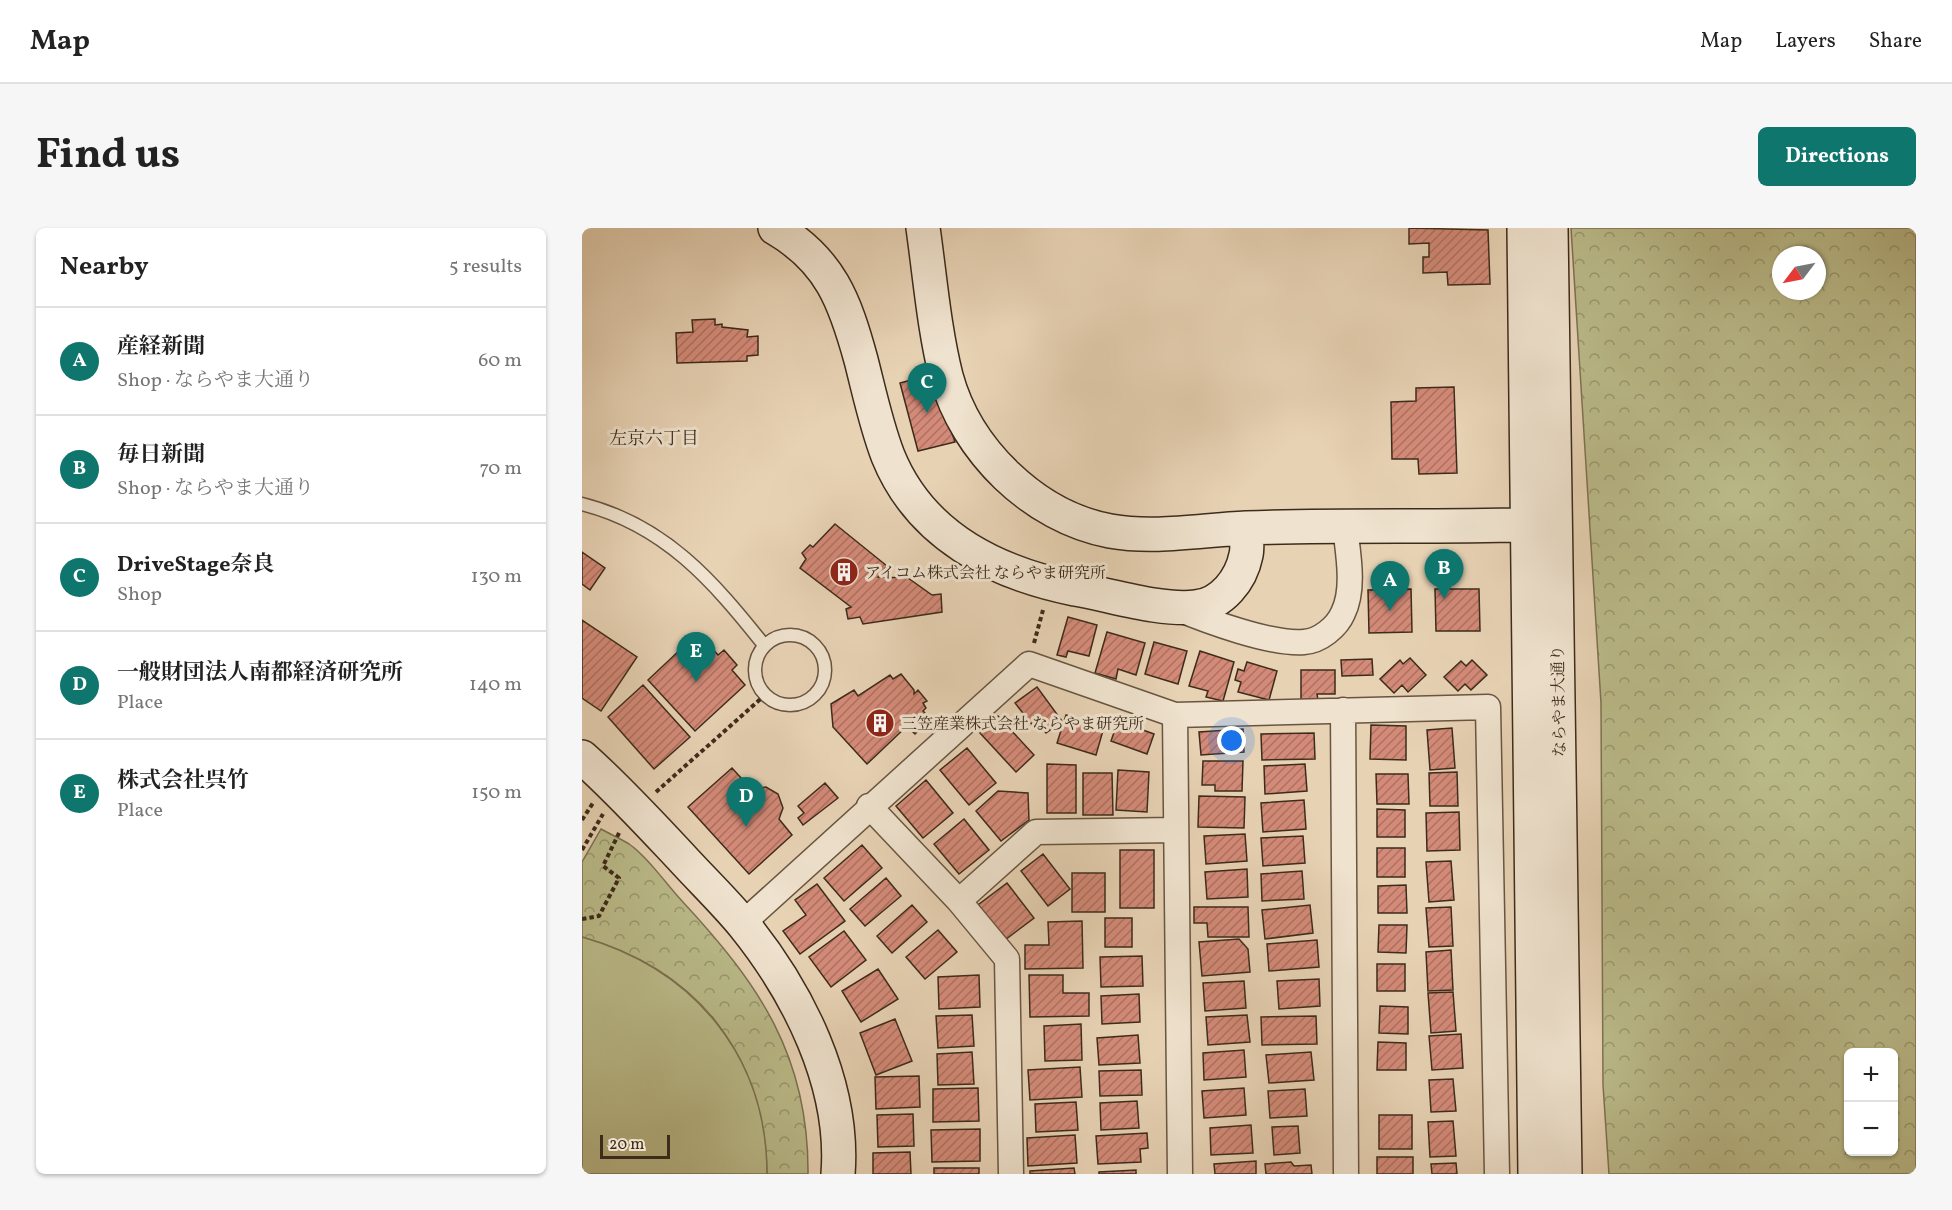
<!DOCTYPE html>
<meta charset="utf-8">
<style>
:root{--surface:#fff;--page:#f6f6f6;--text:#222;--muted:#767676;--line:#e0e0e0;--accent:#0f766e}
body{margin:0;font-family:Vollkorn,"Noto Serif JP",serif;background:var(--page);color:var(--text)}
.controls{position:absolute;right:18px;bottom:18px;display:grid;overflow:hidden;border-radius:9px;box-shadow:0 2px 4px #0004}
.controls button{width:54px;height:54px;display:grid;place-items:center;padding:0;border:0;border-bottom:2px solid var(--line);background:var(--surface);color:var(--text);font:30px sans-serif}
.compass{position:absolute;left:1190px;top:18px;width:54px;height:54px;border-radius:50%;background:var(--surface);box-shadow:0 2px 4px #0004;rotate:238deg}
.scale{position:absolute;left:18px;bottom:15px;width:70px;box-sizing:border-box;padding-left:6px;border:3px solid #3d2b1b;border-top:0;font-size:16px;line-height:21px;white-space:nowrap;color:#3d2b1b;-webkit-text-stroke:4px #efe2ce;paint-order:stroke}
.you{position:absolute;left:650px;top:513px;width:21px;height:21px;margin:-15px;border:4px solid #fff;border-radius:50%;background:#1a73e8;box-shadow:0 0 0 9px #1a73e833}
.badge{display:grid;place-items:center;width:39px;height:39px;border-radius:50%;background:var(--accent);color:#fff;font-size:20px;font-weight:700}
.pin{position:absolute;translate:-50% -50px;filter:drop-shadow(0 2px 3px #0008)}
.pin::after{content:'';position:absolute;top:32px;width:21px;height:18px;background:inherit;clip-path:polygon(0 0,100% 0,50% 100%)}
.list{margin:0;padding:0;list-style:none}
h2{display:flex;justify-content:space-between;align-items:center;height:78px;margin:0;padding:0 24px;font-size:26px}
h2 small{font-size:20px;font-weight:400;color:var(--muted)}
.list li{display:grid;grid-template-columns:39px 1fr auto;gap:18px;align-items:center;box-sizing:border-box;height:108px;padding:0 24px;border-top:2px solid var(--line)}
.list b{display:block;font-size:22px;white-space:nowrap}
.list p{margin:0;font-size:20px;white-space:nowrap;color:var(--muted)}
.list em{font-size:20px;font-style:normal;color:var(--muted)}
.map{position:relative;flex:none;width:1334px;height:946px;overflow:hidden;border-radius:9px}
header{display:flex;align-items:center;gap:36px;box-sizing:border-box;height:84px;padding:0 30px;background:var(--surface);border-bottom:2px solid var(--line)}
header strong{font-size:28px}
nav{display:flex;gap:33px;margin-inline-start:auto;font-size:21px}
.intro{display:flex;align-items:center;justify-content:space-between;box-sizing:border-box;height:144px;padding:0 36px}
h1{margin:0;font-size:42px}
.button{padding:15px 27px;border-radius:9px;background:var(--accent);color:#fff;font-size:21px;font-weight:700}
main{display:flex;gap:36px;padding:0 36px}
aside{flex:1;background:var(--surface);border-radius:9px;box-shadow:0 2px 4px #0004}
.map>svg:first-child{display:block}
.forest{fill:url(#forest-crowns);stroke:#7c7252;stroke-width:1.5;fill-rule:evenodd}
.garden{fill:#baba89;stroke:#7c7252;stroke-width:1.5}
.building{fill:url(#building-hatch);stroke:#3d2b1b;stroke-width:1.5}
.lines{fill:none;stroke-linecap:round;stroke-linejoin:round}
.lane-casing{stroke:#685541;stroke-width:15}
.street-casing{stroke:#685541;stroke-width:27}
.secondary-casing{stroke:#3d2b1b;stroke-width:36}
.path{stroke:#3d2b1b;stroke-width:4;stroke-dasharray:4.5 3;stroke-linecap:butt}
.lane{stroke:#efe2ce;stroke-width:12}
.street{stroke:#efe2ce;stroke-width:24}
.secondary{stroke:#efe2ce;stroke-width:33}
.labels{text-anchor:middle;stroke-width:6;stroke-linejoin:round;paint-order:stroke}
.poi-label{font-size:16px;fill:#3d2b1b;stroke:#efe2ce;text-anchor:start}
.street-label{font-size:16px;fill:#3d2b1b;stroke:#efe2ce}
.neighbourhood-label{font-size:18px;fill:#3d2b1b;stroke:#efe2ce}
</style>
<header>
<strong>Map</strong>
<nav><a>Map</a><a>Layers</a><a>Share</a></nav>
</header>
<div class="intro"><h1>Find us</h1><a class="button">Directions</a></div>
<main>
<aside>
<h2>Nearby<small>5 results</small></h2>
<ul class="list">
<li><span class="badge">A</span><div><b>産経新聞</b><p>Shop · ならやま大通り</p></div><em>60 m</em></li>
<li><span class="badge">B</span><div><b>毎日新聞</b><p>Shop · ならやま大通り</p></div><em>70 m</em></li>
<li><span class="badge">C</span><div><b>DriveStage奈良</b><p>Shop</p></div><em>130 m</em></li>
<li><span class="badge">D</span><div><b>一般財団法人南都経済研究所</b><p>Place</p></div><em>140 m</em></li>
<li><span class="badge">E</span><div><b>株式会社呉竹</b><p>Place</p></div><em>150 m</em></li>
</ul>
</aside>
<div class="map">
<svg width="1334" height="946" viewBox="0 0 1334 946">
<defs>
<pattern id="forest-crowns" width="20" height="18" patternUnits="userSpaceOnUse" patternTransform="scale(1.5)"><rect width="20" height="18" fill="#baba89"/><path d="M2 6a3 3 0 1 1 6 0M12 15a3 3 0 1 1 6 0" fill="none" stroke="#98976f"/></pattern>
<pattern id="building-hatch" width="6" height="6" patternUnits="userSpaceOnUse" patternTransform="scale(1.5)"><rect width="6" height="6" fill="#d48a78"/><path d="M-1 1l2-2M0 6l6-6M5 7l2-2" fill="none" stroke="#ad7162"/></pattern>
</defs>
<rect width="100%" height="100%" fill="#e7d2b4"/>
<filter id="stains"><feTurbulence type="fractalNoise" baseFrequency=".00333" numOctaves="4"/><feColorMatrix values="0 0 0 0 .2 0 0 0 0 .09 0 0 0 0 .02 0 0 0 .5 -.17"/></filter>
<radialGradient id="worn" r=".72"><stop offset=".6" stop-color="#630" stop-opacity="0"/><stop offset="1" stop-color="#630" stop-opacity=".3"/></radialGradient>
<!-- forest -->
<path class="forest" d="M989,0H1334V946H1027L1021,857L1019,475ZM1199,27H1235V63H1199ZM1266,824H1312V924H1266Z
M19,601C28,606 39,611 47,616C65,628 85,657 100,673C177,756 227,828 226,946H185C182,826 116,742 0,709V634Z"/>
<!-- garden -->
<path class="garden" d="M0,709C112,741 185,828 185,946H0Z"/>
<!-- building -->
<path class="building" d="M827,0L906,2L908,56L866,57L865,44L841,45V29H847V15L827,16Z
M133,91V97L140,96V99L166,102L165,109L176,108V127L165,128V133L95,135L94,105L111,104L110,92Z
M351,146L373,214L336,223L318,155Z
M872,159L875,245L837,246L836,231H810L809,174L834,173V160Z
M253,296L305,338L296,349L326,350L350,367L359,366L360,384L281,396L278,389L266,391L264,381L269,379L218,340L224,331L220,325L228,317L231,319Z
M0,324L23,340L8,362L0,356Z
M829,361L830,404L787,405L786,362Z
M853,361H897L898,403H854Z
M486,389L515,397L507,428L486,423L484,429L475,427Z
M0,392L55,429L19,483L0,470Z
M525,404L563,415L554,447L536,441L534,451L513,445Z
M116,405L136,427L142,422L155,437L150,442L163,457L113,503L66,452Z
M572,414L605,423L596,456L563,446Z
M618,423L652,434L641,473L624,469L626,463L607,458Z
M828,430L844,447L826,464L820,457L812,465L798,451L818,432L821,436Z
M790,431L791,447L760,448L759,432Z
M890,432L905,447L889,462L883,456L876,463L862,449L879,433L884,438Z
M665,434L695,443L687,472L656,464L659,454L653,452L656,441L662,443Z
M719,442H753V466H735L736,472H719Z
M319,446L332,462V466L336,462L345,473L341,475L344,480L341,483L349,491L333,506L325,498L285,536L251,499L249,476L272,462L276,468L308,447L311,451Z
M61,457L108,509L72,541L26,489Z
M455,459L480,493L464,505L456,494L451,498L433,475Z
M484,487L522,499L514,527L475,515Z
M416,488L452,527L434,544L398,505Z
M536,493L572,506L565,526L529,513Z
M789,497L824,498V532L788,531Z
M870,500L873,540L848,542L845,502Z
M661,501L662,524L619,527L617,504Z
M732,505L733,531L680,532L679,506Z
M385,520L414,555L387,577L358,542Z
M621,533H661L660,563H633V557H620Z
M465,536L494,537V585H465Z
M723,536L725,563L683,566L682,538Z
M150,540L170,562L184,559L196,566L201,580L197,591L210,607L167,646L106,579Z
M536,542L567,544L565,584L534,582Z
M875,544L876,578H848L847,545Z
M501,545H530L531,587H501Z
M794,546H826L827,576H795Z
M344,552L371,585L341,610L314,578Z
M243,555L256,570L221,597L216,590L222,585L216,578Z
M416,563L446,565L447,592L419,613L394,583Z
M617,568L663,569L662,600L616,599Z
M722,572L724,601L681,604L679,575Z
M795,581L823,582V609H795Z
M877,584L878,622L845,623L844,585Z
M382,591L407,622L377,646L352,616Z
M663,606L665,633L624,636L622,608Z
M721,608L723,635L681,638L679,610Z
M280,617L300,640L262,673L242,650Z
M795,620H823V649H795Z
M538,622H572V680H538Z
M461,626L488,661L466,678L439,643Z
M869,633L872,672L847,674L844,634Z
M665,641L666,669L625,671L623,644Z
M720,643L722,671L680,673L679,646Z
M490,645H523V684H490Z
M304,650L319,668L283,698L268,681Z
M425,655L452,690L423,712L396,677Z
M235,656L263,693L218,726L201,703L224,687L213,672Z
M824,657L825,685H796V658Z
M330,677L345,694L310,725L295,708Z
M728,677L731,705L683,711L680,682Z
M612,679H666L667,709H626L625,695H612Z
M869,679L871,718L847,719L844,680Z
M523,690H550V719H523Z
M500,693L501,740L443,741V717H467L466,694Z
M797,697H825L824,725L796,724Z
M356,702L375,724L343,751L324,729Z
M262,703L284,732L249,759L227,729Z
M657,711L666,721L668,744L620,748L617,714Z
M735,712L737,739L687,743L685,716Z
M869,722L871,762L846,763L844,724Z
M560,728L561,758L519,759L518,729Z
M795,736H823V763H795Z
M296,741L316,771L279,794L260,763Z
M397,747L398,779L357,781L356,749Z
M447,747H481V765H507V788L448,789Z
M737,751L738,778L697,781L695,753Z
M662,753L664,780L623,783L621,755Z
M871,764L874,803L849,805L846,765Z
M557,766L558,794L520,796L519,768Z
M798,778L826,779V806L797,805Z
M390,787L392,818L356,820L354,788Z
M665,787L668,814L626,817L624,789Z
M734,788L735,816L680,817L679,789Z
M313,791L330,833L294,847L278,805Z
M499,796L500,832L463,833L462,798Z
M879,806L881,840L850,842L847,808Z
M556,807L558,835L517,837L515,810Z
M796,814L824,815V842H795Z
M662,822L664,849L622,852L621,825Z
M390,824L392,856L356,857L355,826Z
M729,824L732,852L687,855L684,827Z
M498,839L500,869L448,872L446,842Z
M559,842L560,867L518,868L517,843Z
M337,848L338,879L294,881L293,849Z
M871,851L874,883L849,884L847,852Z
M396,860L397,893L351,894V861Z
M662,860L664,887L622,890L620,863Z
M723,861L725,888L688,890L686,863Z
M555,873L557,900L519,902L518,875Z
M494,874L496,902L454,904L453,876Z
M331,886L332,918L296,919L295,887Z
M797,887H830V921H797Z
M871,893L874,928L848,929L846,894Z
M669,897L671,925L629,927L628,900Z
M716,898L718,925L692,927L690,899Z
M398,901V933L350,934L349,902Z
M565,905L566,920L558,921L559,934L516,936L514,908Z
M493,907L495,935L446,938L445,910Z
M328,924L329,946H291V925Z
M795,929H831V946H795Z
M674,933V946H633L632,936Z
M709,934L712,938L729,937L730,946H684L683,936Z
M874,935L875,946H850L849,936Z
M352,940H397V946H352Z
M492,940L493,946H448V943Z
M554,942V946H517V944Z"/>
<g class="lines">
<!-- lane casing -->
<g class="lane-casing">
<path id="lane" d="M0,276C83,297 131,353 182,417
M173 442a35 35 0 1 1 70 0a35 35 0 1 1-70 0Z"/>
</g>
<!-- street casing -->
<g class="street-casing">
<path id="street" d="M594,380C625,393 690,417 722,414C738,413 755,399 761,385C773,361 766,325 763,299
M761,482L764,946
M593,487L598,946
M287,578L377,673L425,731L429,946
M377,673L454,604L593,602
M160,696L447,436L593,487L906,479L915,946"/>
</g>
<!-- secondary casing -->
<g class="secondary-casing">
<path id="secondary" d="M193,0C248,32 263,73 279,132C287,163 294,197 306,228C338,307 413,345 493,361C529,367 578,383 614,379C640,376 659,352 664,327C666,319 664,308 664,300
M341,0C348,49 352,100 364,148C384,222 452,289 528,303C573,311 619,302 664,300C766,296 867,300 969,296
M942,0L953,946
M969,0L983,946
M0,529C35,560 67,595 99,629C119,651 142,673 161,696C216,764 263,856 256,946"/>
</g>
<!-- path -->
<path class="path" d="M452,415L461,382
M74,564L183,467
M0,592L11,575
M0,622L21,586
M0,691L17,688L37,650L21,638L38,603"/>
<!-- lane -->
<use href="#lane" class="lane"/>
<!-- street -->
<use href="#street" class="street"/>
<!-- secondary -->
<use href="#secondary" class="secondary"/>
</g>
<!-- icons -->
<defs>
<g id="building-disc" transform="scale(1.5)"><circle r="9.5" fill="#8f2418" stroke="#efe2ce"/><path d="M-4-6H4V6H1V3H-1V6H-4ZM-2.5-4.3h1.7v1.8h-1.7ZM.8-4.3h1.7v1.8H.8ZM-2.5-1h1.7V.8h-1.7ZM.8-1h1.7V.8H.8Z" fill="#fff"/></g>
</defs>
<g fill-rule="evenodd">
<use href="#building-disc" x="262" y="344"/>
<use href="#building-disc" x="298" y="495"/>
</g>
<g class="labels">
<!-- poi labels -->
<g class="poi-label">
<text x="283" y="350">アイコム株式会社 ならやま研究所</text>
<text x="319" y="501">三笠産業株式会社 ならやま研究所</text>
</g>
<!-- street labels -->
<g class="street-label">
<text transform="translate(976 473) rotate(-91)" y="6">ならやま大通り</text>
</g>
<!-- neighbourhood labels -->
<g class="neighbourhood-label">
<text x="72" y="216">左京六丁目</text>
</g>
</g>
<rect width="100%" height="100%" filter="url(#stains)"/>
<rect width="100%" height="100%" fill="url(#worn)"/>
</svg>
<div class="controls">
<button>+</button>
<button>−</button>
</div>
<svg class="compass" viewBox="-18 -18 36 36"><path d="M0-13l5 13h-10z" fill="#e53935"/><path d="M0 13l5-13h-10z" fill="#767676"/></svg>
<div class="scale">20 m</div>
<div class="you"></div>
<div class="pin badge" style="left:808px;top:383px">A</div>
<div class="pin badge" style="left:862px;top:371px">B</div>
<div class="pin badge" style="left:345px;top:185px">C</div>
<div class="pin badge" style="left:164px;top:599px">D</div>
<div class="pin badge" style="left:114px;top:454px">E</div>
</div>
</main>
